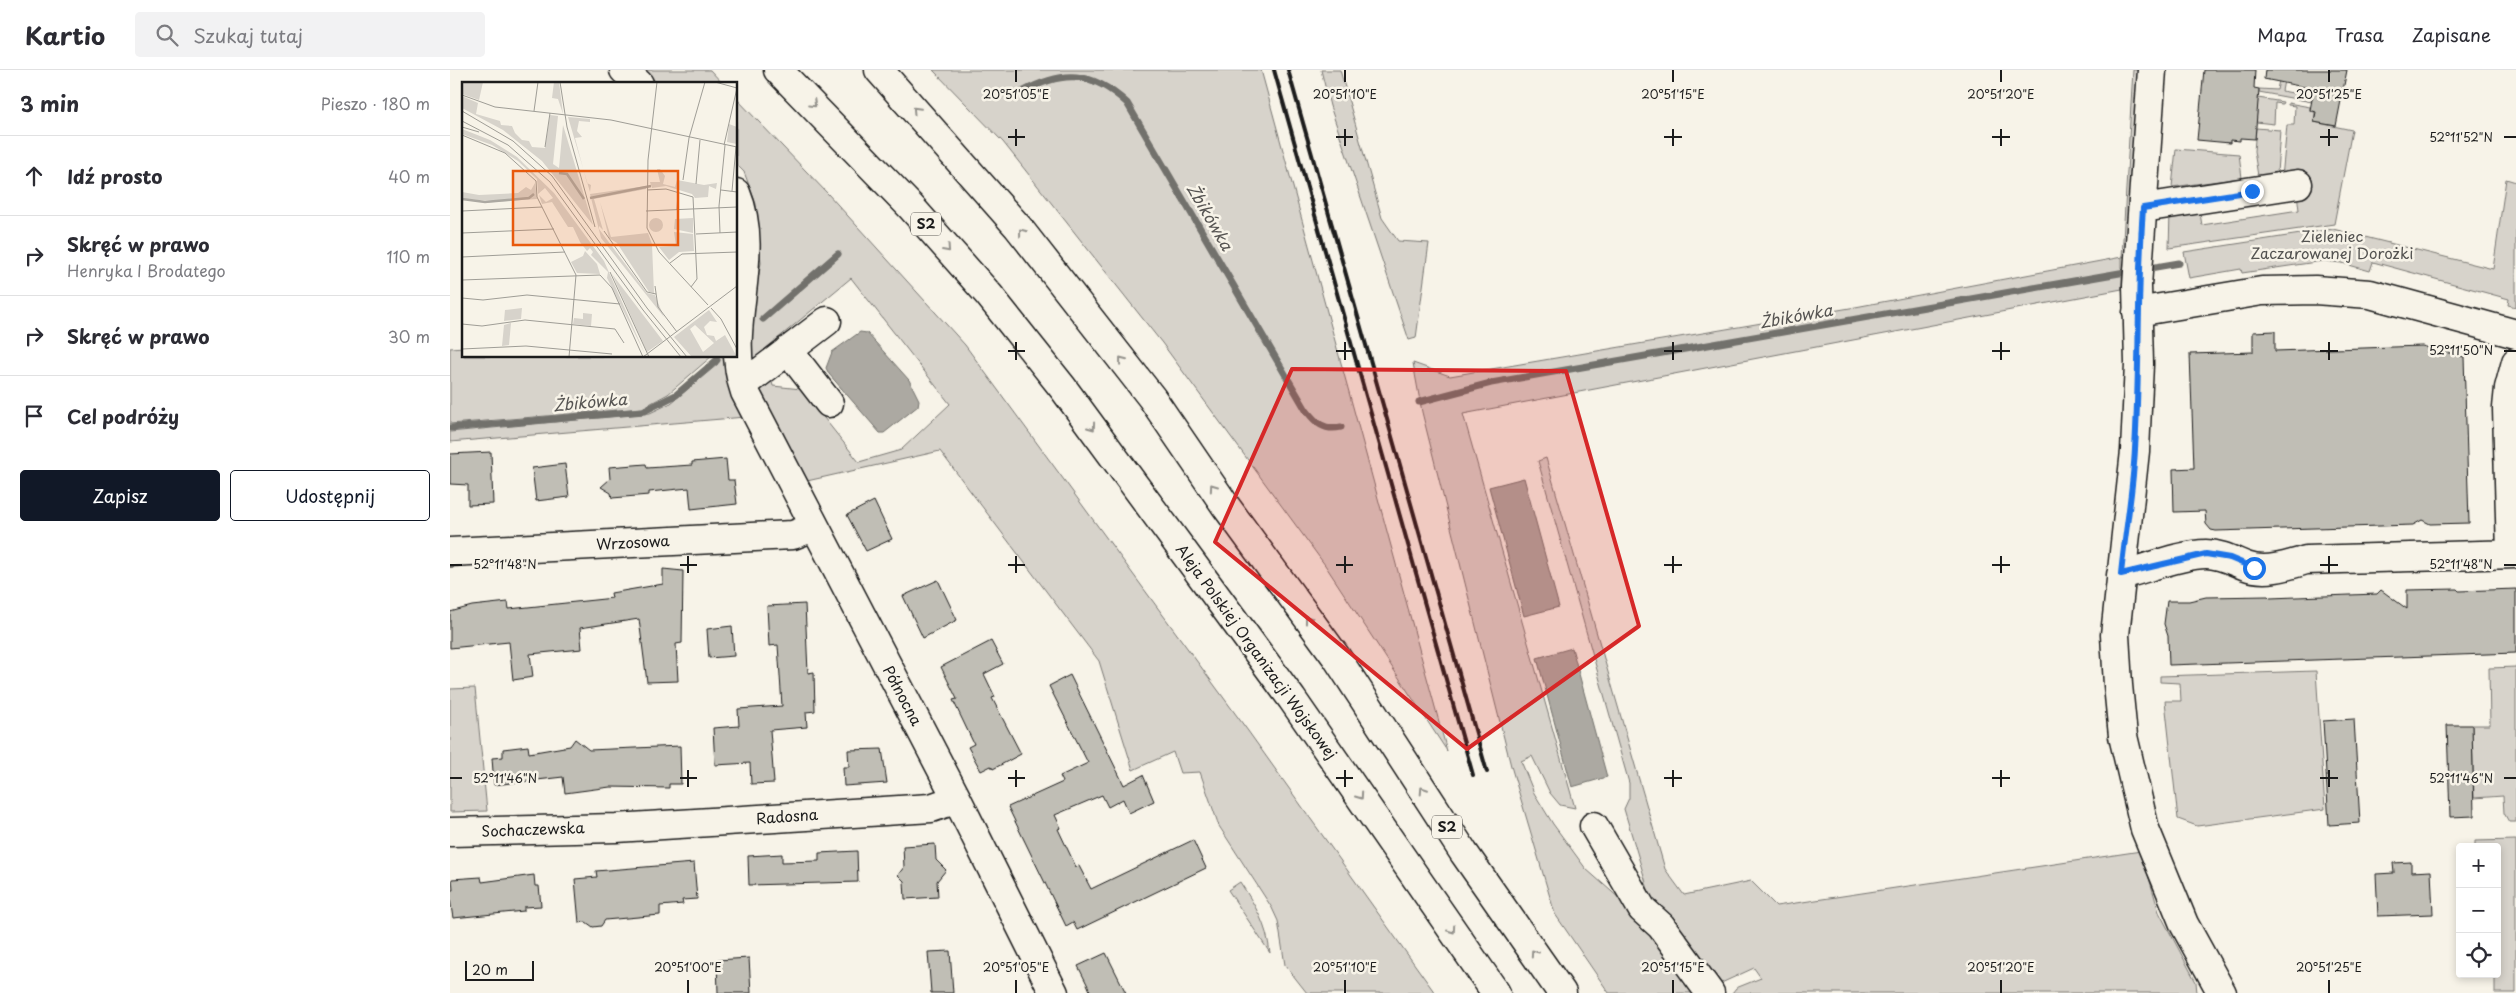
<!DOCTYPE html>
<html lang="pl">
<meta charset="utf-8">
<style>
:root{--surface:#fff;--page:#f2f2f3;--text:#2b2b33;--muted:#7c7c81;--line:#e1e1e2;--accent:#111827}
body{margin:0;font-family:"Playpen Sans",sans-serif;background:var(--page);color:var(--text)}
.controls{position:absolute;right:15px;bottom:15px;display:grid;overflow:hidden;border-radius:5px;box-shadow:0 2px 8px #0003}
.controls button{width:45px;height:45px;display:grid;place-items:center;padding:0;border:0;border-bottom:1px solid var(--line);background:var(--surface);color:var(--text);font:25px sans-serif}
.scale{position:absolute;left:15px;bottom:12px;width:69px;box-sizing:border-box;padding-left:5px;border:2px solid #1c1c1c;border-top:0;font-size:14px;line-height:18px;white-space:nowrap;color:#1c1c1c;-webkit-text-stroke:4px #f7f3e8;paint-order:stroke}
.stop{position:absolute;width:15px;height:15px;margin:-11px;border:4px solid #1a73e8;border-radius:50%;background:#fff}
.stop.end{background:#1a73e8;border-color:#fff;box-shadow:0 1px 5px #0008}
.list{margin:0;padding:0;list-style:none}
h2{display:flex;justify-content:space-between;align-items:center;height:65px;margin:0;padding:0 20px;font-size:21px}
h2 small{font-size:16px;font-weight:400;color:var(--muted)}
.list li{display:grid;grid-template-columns:32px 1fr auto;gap:15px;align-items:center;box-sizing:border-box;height:80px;padding:0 20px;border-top:1px solid var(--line)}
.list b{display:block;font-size:19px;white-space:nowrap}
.list p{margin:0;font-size:16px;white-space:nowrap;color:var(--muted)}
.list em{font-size:16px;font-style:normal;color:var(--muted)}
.actions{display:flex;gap:10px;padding:15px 20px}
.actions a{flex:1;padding:11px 0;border:1px solid var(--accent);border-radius:5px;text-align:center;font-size:18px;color:var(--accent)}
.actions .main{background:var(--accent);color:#fff}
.icon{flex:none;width:28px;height:28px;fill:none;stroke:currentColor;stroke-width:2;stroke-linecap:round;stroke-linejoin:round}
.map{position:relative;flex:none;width:2066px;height:923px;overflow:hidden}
header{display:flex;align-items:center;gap:30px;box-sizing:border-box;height:70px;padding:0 25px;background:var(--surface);border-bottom:1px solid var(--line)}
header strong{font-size:24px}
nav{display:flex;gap:28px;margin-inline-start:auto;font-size:18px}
.search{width:350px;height:45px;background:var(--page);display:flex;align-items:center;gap:12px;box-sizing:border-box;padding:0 18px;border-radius:5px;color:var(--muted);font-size:19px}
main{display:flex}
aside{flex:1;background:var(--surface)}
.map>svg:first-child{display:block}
.green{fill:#d7d3cb;stroke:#7a7874}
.water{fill:#aca9a2;stroke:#72716c}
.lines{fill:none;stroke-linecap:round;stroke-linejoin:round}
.stream{stroke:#72716c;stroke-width:7}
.building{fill:#c0beb5;stroke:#1c1c1c}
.minor-casing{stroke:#1c1c1c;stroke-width:31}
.highway-casing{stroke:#1c1c1c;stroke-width:31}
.minor{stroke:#f7f3e8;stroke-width:28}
.highway{stroke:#f7f3e8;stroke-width:28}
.rail{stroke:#1c1c1c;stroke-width:4}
.oneway{stroke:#94928c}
.route{stroke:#1a73e8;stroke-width:6}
.marked{fill:#d62828;fill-opacity:0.2;stroke:#d62828;stroke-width:4;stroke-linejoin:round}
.ticks{fill:none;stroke:#1c1c1c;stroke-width:2}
.labels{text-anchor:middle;stroke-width:5;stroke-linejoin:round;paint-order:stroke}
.shield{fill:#f7f3e8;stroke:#5e5c59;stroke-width:1}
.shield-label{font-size:14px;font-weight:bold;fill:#1c1c1c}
.park-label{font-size:15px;fill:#545351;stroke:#f7f3e8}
.street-label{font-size:15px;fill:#1c1c1c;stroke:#f7f3e8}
.water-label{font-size:16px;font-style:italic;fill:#565452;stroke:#f7f3e8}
.inset-river{fill:none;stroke:#aca9a2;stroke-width:2.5}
.inset-road{fill:none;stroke:#9f9d96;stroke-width:1}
.view{fill:#e8590c;fill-opacity:0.15;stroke:#e8590c;stroke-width:2.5}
.inset-edge{fill:none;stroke:#1c1c1c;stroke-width:2.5}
.ticks-label{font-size:12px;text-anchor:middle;fill:#1c1c1c;stroke:#f7f3e8;stroke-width:5;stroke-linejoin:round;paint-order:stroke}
</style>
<header>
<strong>Kartio</strong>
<div class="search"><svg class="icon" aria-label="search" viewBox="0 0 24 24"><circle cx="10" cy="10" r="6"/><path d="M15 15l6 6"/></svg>Szukaj tutaj</div>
<nav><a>Mapa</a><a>Trasa</a><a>Zapisane</a></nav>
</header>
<main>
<aside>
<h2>3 min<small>Pieszo · 180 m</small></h2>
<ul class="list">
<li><svg class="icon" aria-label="ahead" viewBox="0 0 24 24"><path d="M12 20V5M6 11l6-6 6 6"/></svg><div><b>Idź prosto</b></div><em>40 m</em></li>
<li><svg class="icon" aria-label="right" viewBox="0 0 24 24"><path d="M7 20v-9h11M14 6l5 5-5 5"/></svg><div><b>Skręć w prawo</b><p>Henryka I Brodatego</p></div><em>110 m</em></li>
<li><svg class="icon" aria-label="right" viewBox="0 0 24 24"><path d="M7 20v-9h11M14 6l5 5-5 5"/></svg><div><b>Skręć w prawo</b></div><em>30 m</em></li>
<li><svg class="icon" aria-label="arrive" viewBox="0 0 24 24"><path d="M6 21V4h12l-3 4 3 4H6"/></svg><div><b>Cel podróży</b></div></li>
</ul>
<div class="actions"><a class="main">Zapisz</a><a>Udostępnij</a></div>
</aside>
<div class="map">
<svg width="2066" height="923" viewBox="0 0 2066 923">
<rect width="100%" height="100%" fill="#f7f3e8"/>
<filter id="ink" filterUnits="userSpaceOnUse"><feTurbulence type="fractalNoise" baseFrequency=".02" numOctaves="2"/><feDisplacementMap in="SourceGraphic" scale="10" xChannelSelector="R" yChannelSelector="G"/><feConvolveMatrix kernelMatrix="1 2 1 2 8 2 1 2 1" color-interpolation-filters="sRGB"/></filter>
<g filter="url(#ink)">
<!-- green -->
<path class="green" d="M194,0H260L273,14H208Z
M483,0H811L997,681L875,495L712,273L553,72Z
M871,0H890L932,148L948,171L979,173L966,268L959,270L880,36Z
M1683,0H1690L1678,186L1672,187V219L1013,344L1125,738L1110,735L1100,723L1082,686L1071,691L1084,723L1103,754L1136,799L1178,836L1250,923H1159L1105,844L1061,696L972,342L963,293L1000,306L1400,238L1672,187Z
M1831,0H1836L1832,21L1863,27L1862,32L1809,22V19L1827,20Z
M286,28L378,124L515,275L798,661L985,923H857L835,895L828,851L822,838L769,756L750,702L730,703L723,682L683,700L649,591L490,381L357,411L307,317L320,304L323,316L351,319L409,392L451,380L500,334L401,208L315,279L313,293L301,290V245L311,193L306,134L294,102L286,94Z
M1808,28L1833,32L1832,34L1825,33L1824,54L1806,52Z
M1838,33L1860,37V41L1865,42L1864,52L1902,60L1884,154L1719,178L1720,143L1749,138L1752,155L1849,140L1847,123L1832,108L1837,55H1844L1845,36L1838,35Z
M1806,58L1830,60L1827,103L1808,106L1804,81Z
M1726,79L1789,84L1792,108L1722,117Z
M2056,109L2066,112V237L2058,235L2059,229L1923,192L1920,201L1892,193L1873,191L1792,203L1791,199L1739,208L1734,182L1883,159L2043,199Z
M14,277V286H262L218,324L192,338L0,354V278Z
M264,286H278L295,347L0,372V362L200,343L221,333L268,294Z
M1096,388L1215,799L1234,825L1301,811L1326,836L1691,781L1709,842L1746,912L1747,923H1282L1286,918L1311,908L1304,898L1267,915L1203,836L1174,739L1179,728V713L1088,391Z
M2066,597V752H2059L2054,743L2053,726L2024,728L2022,655H2040L2039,598Z
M1866,601L1875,739L1747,756L1728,749L1715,631H1731L1730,613L1710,612V606Z
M25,618L37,741L0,742V619Z
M2066,770V923H2045V904H2047V777H2025V771Z
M790,812C805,835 817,855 820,883L778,820Z"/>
<!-- water -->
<path class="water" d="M410,262L417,263L459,310L469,330L468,336L434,363H430L379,304L376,298L382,282Z
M1074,408L1109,537L1074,546L1039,417Z
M1122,578L1157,707L1122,717L1087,588Z"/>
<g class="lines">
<!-- stream -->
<path class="stream" d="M572,22C613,0 641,0 677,33L856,340C866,353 874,361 891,357
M1694,199L1729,193
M313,249L388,184
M969,332L1041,313L1681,201
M0,358L194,341L226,325L267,290"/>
</g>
<!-- building -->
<path class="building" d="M1754,0H1805L1804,18L1809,19L1805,69L1790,68V71L1780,70V73L1747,70Z
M1815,0H1897L1886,56L1864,52L1866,42L1860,40L1864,19L1814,9Z
M1825,261V281L1972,276L2014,287L2019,453L1980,454L1972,450L1963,455L1766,461L1761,460L1756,454L1755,441L1724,442L1723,399L1744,398L1740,284L1803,282V262Z
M41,382L43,434L18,435V415L0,414V384Z
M276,389L278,410H284L287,434L241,439L239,418L199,422V425L162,428L161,423L151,417L160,409L159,397L196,394L197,398L242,395V392Z
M115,394L119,427L86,431L82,398Z
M424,431L442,469L416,481L397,445Z
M213,499L233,501L232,573L226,574L228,611L197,612L189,549L130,558L132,579L80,584L83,607L63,610L59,572L0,578V542L22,536L58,532L59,539L154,529L162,528L161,523L213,514Z
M488,510L507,550L473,568L453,526Z
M2007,519L2009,521L2066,519V583L1719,595L1718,566L1714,554L1717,531H1739L1756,527L1818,526L1820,528L1927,524L1931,520L1957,539V520Z
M355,534L358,603L364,602L365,641L356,642L357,657L320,660L324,713L301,714L300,693L265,695L263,658L289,656L288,639L332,636L328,575L319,576L317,536Z
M282,556L284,586L259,588L257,559Z
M541,571L553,594L534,604L545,627L542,628L571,684L543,699L541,696L531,701L518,677L524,674L503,630L507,629L491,597Z
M620,605L674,715L693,705L704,731L679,743L673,729L658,737L652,725L605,745L611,758L608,759L626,797L629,796L641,819L743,770L756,798L627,860L623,852L616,856L558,737L613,712L610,706L638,693L599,616Z
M1904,649L1910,753L1879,755L1873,651Z
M1997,655H2022L2024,746L2000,747Z
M125,669L139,680L230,676L231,714H219V718L160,717L115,723L113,707L44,715L42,688L53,687V679L78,676L79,683L120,676Z
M432,679L437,713L394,716L393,697H399L398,680Z
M485,774L486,790L496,800L487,811L488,827L455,829L454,811L448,805L454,797L453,776Z
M407,781L408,812L299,815L298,786L332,784V792L369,791V783Z
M1961,792V802L1981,801L1983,844L1928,846L1926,804L1944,803L1943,793Z
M244,793L247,829L232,830L233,834L210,836V845L155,850L151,856L143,857L136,852L129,853L125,809L147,807L146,801Z
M84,805L85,816H89L91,836L74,837V841L3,848L0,829V820H3L2,809L31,807L32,812Z
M500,881L503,923H481L478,882Z
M656,883L676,923H641L638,916L628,896Z
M299,888L301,923H268L267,890Z"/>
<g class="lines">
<!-- minor casing -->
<g class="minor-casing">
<path id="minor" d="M174,0L189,14
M1702,0L1687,216L1689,294L1685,381L1665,565L1668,615L1673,666L1695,759L1734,854L1772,923
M286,123C313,188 272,257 295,322L507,729L604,923
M1693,138L1848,114
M1687,242L1812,221L1865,220L1920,224L2066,264
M338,280L379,333
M293,315L377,251
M0,482L343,465L364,457
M2061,484L2057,338L2059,318L2066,292
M1671,505C1695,499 1732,484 1756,484C1771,484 1783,491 1796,496C1815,503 1837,496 1856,490L2066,484
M1144,756L1192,839L1211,856L1260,923
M0,762L166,758L481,738L507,729"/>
</g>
<!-- highway casing -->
<g class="highway-casing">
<path id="highway" d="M328,0L461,137L539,225L613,318L842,629L1046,923
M429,0L568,157L702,328L775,435L887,588L1014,783L1112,923"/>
</g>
<!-- minor -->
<use href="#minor" class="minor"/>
<!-- highway -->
<use href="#highway" class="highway"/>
<!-- rail -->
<path class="rail" d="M824,0L1023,705
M838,0L1037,702"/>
</g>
<!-- one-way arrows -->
<defs><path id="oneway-chevron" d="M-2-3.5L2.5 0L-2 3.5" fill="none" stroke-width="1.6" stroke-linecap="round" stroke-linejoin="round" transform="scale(1.25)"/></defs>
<g class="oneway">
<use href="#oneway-chevron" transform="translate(363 34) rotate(44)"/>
<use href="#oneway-chevron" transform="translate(466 40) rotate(-133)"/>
<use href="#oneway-chevron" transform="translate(572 162) rotate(-128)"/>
<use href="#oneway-chevron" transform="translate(497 179) rotate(48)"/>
<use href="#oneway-chevron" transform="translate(672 290) rotate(-128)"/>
<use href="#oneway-chevron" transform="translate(642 357) rotate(54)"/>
<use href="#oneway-chevron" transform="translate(763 417) rotate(-125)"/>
<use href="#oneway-chevron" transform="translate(858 549) rotate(-126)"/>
<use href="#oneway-chevron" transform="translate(973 720) rotate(-123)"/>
<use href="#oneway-chevron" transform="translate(910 726) rotate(55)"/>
<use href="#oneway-chevron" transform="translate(1002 860) rotate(55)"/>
<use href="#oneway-chevron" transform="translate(1084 883) rotate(-125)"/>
</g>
</g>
<g class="lines" filter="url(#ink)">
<!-- route -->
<path class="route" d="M1802,121L1693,138C1687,219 1690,299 1685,379C1683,421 1675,463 1671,504L1756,484L1780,488L1804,498"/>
</g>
<!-- marked area -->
<path class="marked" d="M842,299L1116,301L1189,556L1017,679L765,472Z"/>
<!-- ticks -->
<path class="ticks" d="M566,0V12M895,0V12M1223,0V12M1551,0V12M1879,0V12M566,59V76M895,59V76M1223,59V76M1551,59V76M1879,59V76M558,67H575M886,67H903M1214,67H1232M1542,67H1560M1870,67H1888M2054,67H2066M566,272V290M895,272V290M1223,272V290M1551,272V290M1879,272V290M558,281H575M886,281H903M1214,281H1232M1542,281H1560M1870,281H1888M2054,281H2066M238,486V503M566,486V503M895,486V503M1223,486V503M1551,486V503M1879,486V503M0,495H12M230,495H247M558,495H575M886,495H903M1214,495H1232M1542,495H1560M1870,495H1888M2054,495H2066M238,700V717M566,700V717M895,700V717M1223,700V717M1551,700V717M1879,700V717M0,708H12M230,708H247M558,708H575M886,708H903M1214,708H1232M1542,708H1560M1870,708H1888M2054,708H2066M238,910V923M566,910V923M895,910V923M1223,910V923M1551,910V923M1879,910V923"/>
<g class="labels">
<!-- shield labels -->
<g class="shield">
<rect x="461" y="142.5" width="30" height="23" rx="4"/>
<rect x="982" y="745.5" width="30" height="23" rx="4"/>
</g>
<g class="shield-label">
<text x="476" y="159">S2</text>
<text x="997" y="762">S2</text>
</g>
<!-- park labels -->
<g class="park-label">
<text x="1882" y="172">Zieleniec<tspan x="1882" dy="17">Zaczarowanej Dorożki</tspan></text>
</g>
<!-- street labels -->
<g class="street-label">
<text transform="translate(183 473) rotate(-3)" y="5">Wrzosowa</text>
<text transform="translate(806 582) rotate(54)" y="5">Aleja Polskiej Organizacji Wojskowej</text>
<text transform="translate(452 626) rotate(62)" y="5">Północna</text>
<text transform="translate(337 747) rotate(-4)" y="5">Radosna</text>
<text transform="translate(83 760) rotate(-2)" y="5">Sochaczewska</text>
</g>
<!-- water labels -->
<g class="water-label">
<text transform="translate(760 147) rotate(60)" y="6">Żbikówka</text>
<text transform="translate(1346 246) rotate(-10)" y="6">Żbikówka</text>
<text transform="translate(140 332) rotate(-5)" y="6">Żbikówka</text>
</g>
</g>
<!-- overview -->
<g transform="translate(12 12)">
<rect width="275" height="275" fill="#f7f3e8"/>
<path d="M0,0H21L17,18L0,12ZM92,0H97L101,32L96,17L90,16ZM0,14L16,21L14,32L38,39L39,43L50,44L53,51L60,58L67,59L70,65L83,66L88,33L96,34L91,82L97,86L101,43L131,143L80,79L41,48L0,26ZM106,35L128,37V40L117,39L115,49L120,55L113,56L125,101L129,103L128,110ZM267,42L275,45V62L265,60ZM0,47L28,58L55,75L92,111L142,179L183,272L145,196L146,190L129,173L131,170L128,166L125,169L118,160L111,145H106L90,120L80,122L77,113L84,120L91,116L83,106L76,112L75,97L56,79L30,63L0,52ZM195,87H198L203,94L201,102L213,105L215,98L242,103L255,101L254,107L247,104L246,115L233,116L230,112L204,104L190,106L188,100H198ZM73,101L75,117L18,121L0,118L18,121L34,119L0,117V110L17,113L56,111L64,105L69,108ZM184,104V107L132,117L141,148L137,144V147L185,211L193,213L202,235L139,156L128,112ZM138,120L149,155L186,151L190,162L192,211L187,210L155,161L147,156ZM231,136V151L212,147L213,137ZM187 143a7 7 0 1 1 14 0a7 7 0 1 1-14 0ZM212,150L231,152L232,169L217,170L207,178L197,165L214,164ZM123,169L135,182L138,192L115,191L109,180L121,174ZM150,192L201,259L185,270ZM60,226L59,237L42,239L43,228ZM247,228L255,240L248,239L242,245L245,253L252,254L254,259L263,253L275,275H230L212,255ZM233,243L252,261L241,270L228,247ZM121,231L130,232L129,244L111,242L112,236L121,237ZM49,241L47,263L40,264L42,243Z" fill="#d7d3cb" fill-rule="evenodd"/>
<path class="inset-river" d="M97,91L105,92L122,117M128,116L189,104M0,117L23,120L67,116L72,112"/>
<path class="inset-road" d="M98,0L105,45L133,145M195,0L186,78L185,146L197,170L246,223M253,0L275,6M0,13L33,25L149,38L275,65M0,29L51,59L90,94L185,226L225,275M72,29L76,0M0,39L46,63L88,100L181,228L219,275M0,45L17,50M0,53L43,71L74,99L75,115L114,193L107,275M262,63L275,6M83,65L88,31M221,98L227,56L243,0M234,102L238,58M185,108L204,107L231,115L235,197L229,205M259,108L275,110M270,109L274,65M215,128L216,110M0,129L80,125M184,129L275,125M142,149L185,210L194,212M0,151L92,147M258,151L257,124L263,63M234,152L275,150M0,175L103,170M208,181L220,172L275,170M148,190L187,275M0,198L138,193L150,206L181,275M193,204L196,225L215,250M0,216L21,218L65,213L158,222M249,226L259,237L275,267M0,242L20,244L63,238L153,247L162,261M0,267L64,264L150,272M181,275L275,204"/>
<path class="view" d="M51,89H216V163H51Z"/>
<rect width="275" height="275" class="inset-edge"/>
</g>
<g class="ticks-label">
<text x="566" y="29">20°51'05"E</text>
<text x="895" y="29">20°51'10"E</text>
<text x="1223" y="29">20°51'15"E</text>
<text x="1551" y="29">20°51'20"E</text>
<text x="1879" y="29">20°51'25"E</text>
<text x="2011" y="72">52°11'52"N</text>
<text x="2011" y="285">52°11'50"N</text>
<text x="55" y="499">52°11'48"N</text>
<text x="2011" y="499">52°11'48"N</text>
<text x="55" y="713">52°11'46"N</text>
<text x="2011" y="713">52°11'46"N</text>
<text x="238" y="902">20°51'00"E</text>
<text x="566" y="902">20°51'05"E</text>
<text x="895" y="902">20°51'10"E</text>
<text x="1223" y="902">20°51'15"E</text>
<text x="1551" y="902">20°51'20"E</text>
<text x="1879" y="902">20°51'25"E</text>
</g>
</svg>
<div class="controls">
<button>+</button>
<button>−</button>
<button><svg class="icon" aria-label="locate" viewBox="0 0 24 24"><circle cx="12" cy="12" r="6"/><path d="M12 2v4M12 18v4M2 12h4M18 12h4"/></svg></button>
</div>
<div class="scale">20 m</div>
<div class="stop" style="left:1804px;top:498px"></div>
<div class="stop end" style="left:1802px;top:121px"></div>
</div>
</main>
